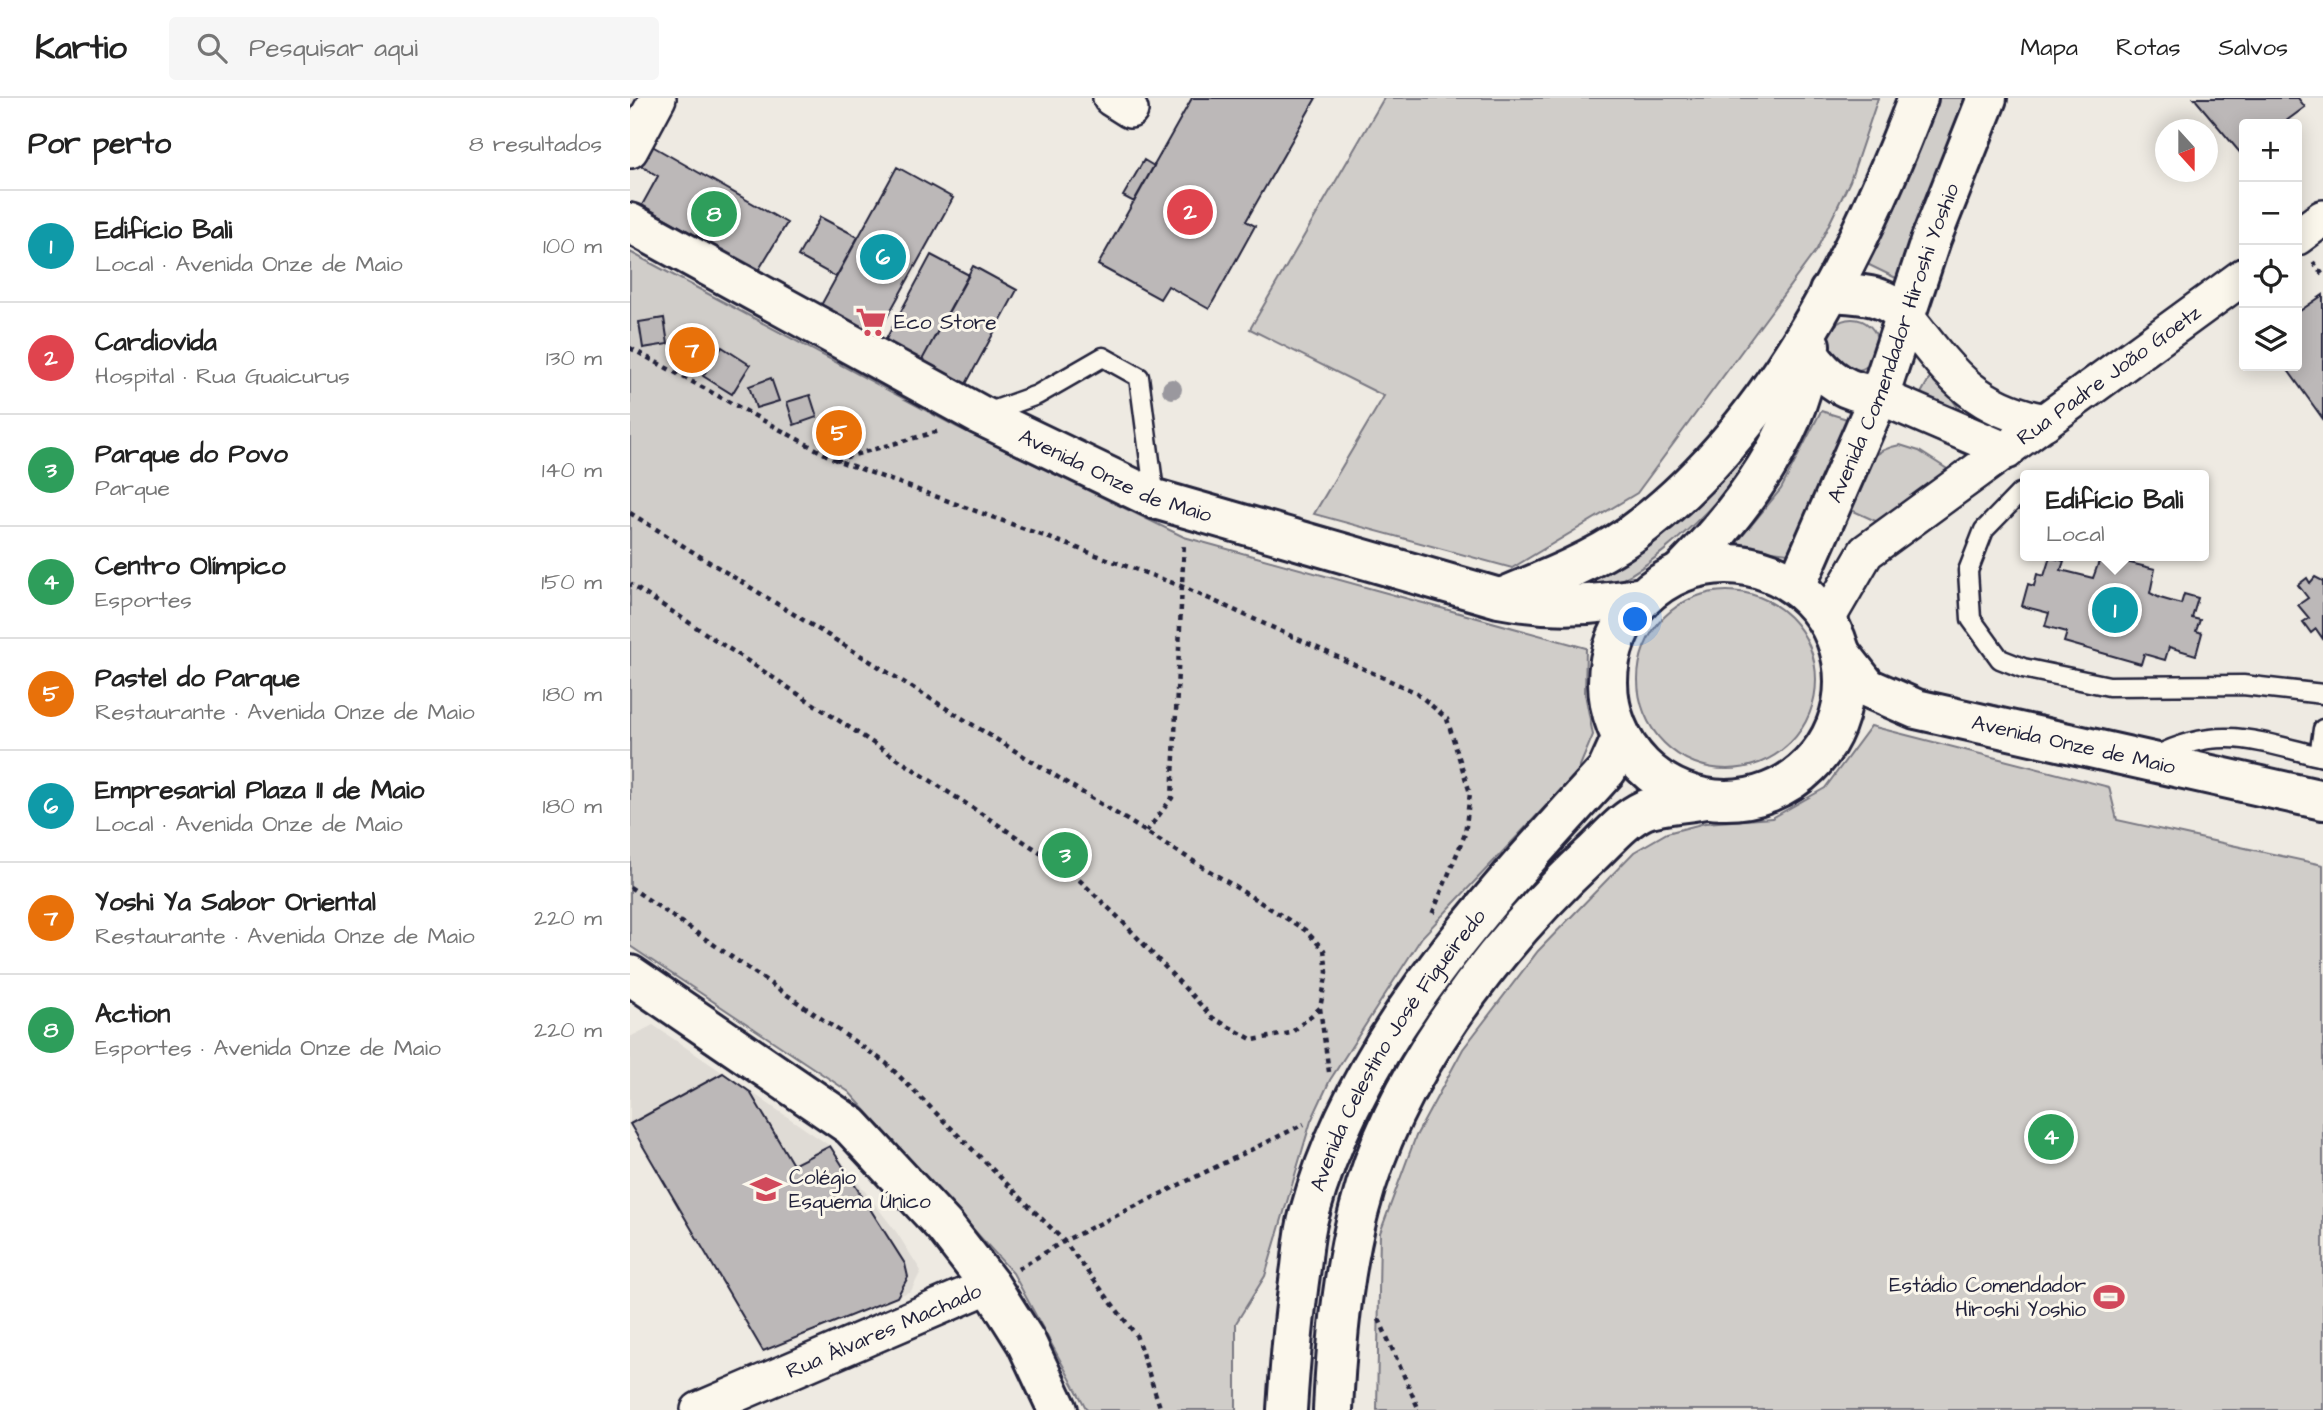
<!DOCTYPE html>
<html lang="pt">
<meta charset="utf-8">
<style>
:root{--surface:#fff;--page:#f6f6f6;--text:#222;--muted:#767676;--line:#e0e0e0;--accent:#b45309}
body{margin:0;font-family:"Architects Daughter",sans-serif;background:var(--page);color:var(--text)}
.controls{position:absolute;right:21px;top:21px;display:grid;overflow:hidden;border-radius:7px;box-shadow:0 4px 18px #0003}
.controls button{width:63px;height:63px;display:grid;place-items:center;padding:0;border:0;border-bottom:2px solid var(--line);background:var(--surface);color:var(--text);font:35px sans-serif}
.compass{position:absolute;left:1525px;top:21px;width:63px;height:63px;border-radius:50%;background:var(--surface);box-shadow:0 4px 18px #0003;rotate:159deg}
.you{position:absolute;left:1006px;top:522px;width:24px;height:24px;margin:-18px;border:5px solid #fff;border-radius:50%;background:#1a73e8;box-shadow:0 0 0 10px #1a73e833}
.badge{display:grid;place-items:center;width:46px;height:46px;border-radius:50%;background:var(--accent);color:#fff;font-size:23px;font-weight:700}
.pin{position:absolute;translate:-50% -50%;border:4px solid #fff;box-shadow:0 2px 7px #0006}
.popup{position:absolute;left:1390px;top:372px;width:189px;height:91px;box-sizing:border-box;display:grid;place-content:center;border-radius:7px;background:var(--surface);filter:drop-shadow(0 2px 5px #0005);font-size:23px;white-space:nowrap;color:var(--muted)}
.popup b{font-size:26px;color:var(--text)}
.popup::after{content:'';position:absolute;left:50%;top:100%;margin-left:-14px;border:14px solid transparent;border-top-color:var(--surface)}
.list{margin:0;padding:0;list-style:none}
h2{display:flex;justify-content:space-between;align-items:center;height:91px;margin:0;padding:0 28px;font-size:30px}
h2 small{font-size:23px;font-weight:400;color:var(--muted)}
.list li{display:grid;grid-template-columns:46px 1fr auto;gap:21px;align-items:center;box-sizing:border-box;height:112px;padding:0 28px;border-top:2px solid var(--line)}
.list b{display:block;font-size:26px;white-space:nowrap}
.list p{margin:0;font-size:23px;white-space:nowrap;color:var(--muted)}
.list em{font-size:23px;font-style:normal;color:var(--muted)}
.icon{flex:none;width:38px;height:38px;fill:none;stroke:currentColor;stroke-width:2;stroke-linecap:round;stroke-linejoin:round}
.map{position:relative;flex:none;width:1693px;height:1312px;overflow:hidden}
header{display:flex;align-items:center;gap:42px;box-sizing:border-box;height:98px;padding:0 35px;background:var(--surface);border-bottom:2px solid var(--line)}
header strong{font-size:33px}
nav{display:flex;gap:38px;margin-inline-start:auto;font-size:24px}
.search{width:490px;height:63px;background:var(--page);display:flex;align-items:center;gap:18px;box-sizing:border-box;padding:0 24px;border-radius:7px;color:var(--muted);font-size:26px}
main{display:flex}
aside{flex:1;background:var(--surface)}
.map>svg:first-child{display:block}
.built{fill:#dfdbd5}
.green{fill:#d0cdc9;stroke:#797882;stroke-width:2}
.building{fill:#bcb8b8;stroke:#22223b;stroke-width:2}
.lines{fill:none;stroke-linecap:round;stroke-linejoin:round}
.service-casing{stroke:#22223b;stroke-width:23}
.minor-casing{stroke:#22223b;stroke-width:40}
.tertiary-casing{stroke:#22223b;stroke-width:44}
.path{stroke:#22223b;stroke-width:4.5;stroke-dasharray:5 5;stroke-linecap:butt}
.service{stroke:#fbf7ec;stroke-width:18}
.minor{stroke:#fbf7ec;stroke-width:35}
.tertiary{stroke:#fbf7ec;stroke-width:38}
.tree{fill:#9a989e}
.labels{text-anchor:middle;stroke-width:6;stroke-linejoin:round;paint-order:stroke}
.poi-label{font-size:21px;fill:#22223b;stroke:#fbf7ec;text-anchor:start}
.street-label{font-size:21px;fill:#22223b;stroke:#fbf7ec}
</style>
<header>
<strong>Kartio</strong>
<div class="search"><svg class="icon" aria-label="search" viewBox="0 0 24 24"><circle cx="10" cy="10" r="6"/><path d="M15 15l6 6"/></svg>Pesquisar aqui</div>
<nav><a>Mapa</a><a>Rotas</a><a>Salvos</a></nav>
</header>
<main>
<aside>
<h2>Por perto<small>8 resultados</small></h2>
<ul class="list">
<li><span class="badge" style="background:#0f9aa8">1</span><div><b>Edifício Bali</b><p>Local · Avenida Onze de Maio</p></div><em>100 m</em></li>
<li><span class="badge" style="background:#e0444e">2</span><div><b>Cardiovida</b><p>Hospital · Rua Guaicurus</p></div><em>130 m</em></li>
<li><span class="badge" style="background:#2e9e5b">3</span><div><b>Parque do Povo</b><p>Parque</p></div><em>140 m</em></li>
<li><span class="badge" style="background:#2e9e5b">4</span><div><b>Centro Olímpico</b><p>Esportes</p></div><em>150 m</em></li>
<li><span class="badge" style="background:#e8710a">5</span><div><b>Pastel do Parque</b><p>Restaurante · Avenida Onze de Maio</p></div><em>180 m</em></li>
<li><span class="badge" style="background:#0f9aa8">6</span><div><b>Empresarial Plaza 11 de Maio</b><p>Local · Avenida Onze de Maio</p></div><em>180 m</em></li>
<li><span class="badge" style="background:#e8710a">7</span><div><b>Yoshi Ya Sabor Oriental</b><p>Restaurante · Avenida Onze de Maio</p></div><em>220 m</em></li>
<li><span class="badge" style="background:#2e9e5b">8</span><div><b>Action</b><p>Esportes · Avenida Onze de Maio</p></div><em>220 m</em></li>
</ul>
</aside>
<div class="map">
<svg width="1693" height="1312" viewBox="0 0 1693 1312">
<rect width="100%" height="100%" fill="#eeeae2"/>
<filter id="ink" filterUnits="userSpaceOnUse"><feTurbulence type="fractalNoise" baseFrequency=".0143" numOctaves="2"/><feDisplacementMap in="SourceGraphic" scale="14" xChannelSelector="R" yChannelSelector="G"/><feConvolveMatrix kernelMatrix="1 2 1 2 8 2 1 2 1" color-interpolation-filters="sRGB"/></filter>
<g filter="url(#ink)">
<!-- built -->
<path class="built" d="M23,927L200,1048L267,1135L291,1173L281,1193L133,1253L0,1026V939Z"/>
<!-- green -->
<path class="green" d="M754,0H1248L1220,83L1187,151L1007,395L882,470L684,416L754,298L620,231Z
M1309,0H1335L1268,181L1237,166Z
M0,154L327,329L554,439L956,550L955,596L963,637L947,675L792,839L700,982L681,1023L635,1178L606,1225V1312H457L383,1175L219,994L0,848Z
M1196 247a26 26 0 1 1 52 0a26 26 0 1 1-52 0Z
M1303,274L1329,311L1289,299Z
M1148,297C1136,326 1124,359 1104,383C1078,415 997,498 953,491C946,490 936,482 929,479Z
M1191,313L1217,321L1158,455L1104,448L1151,391Z
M1270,347L1289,353L1325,376L1250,425L1219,411C1233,379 1233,353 1270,347Z
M1008 582a89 89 0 1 1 178 0a89 89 0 1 1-178 0Z
M1241,628L1479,689L1487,722L1693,767V1312H747L750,1135L786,1038L833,951L908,853L1004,754L1037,735L1075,725L1142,720L1195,690Z"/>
<!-- building -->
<path class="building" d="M562,0H686L616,123L625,128L579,211L538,188L530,201L468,167Z
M1564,0H1668L1675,9L1652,26H1614L1612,57Z
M17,45L157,125L128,173L12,107L28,78L6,65Z
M514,62L524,68L504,104L493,98Z
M267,69L323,100L246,239L190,209Z
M190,119L228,139L206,179L168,158Z
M301,157L339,177L292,262L255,243Z
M343,168L387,192L336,286L292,262Z
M1693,197V321L1655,268H1667V215Z
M34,220L38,246L13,250L9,224Z
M70,237L77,260L54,267L47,244Z
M92,249L120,267L102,296L73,278Z
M141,280L149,303L126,310L119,288Z
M180,297L187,319L164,327L157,304Z
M217,321L223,342L201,349L195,328Z
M1471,458L1525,471L1520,495L1530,500L1551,506L1554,496L1568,500L1562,520L1570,522L1566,533L1572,535L1566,557L1539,549L1535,562L1514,556L1511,566L1434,544L1437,534L1415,528L1419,515L1392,508L1398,486L1404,488L1407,476L1414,478L1420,459L1434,463L1431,472L1463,480Z
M1685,479L1693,483V541L1686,531L1681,535L1673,524L1679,520L1668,507L1678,500L1668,487L1677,480L1680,485Z
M93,975L120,994L163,1067L200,1048L275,1166L278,1179L267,1199L133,1253L0,1026Z"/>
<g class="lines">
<!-- service casing -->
<g class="service-casing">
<path id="service" d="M354,316L407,297L473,259L509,279L525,401
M1390,395L1354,432L1338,473L1341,521L1370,561L1393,570L1479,588L1613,587L1693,596
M1689,658L1693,631
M1524,659C1589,626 1626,643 1693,659"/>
</g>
<!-- minor casing -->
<g class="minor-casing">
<g id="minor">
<path d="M481,0L500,12"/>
<path d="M0,52L28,0"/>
<path d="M1667,139L1693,120"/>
<path d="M1277,220C1320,275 1343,310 1415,324"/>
<path d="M1249,298L1377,353"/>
<path id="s1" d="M1197,521L1236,454L1614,178"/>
<path id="s2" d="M69,1312L360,1187"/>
</g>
</g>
<!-- tertiary casing -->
<g class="tertiary-casing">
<g id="tertiary">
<path id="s3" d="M0,125L350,317L525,401L869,500C919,510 963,508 1013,499"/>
<path d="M1199,194C1231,196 1255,195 1277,220"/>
<path d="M1179,256C1198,283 1216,294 1249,298"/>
<circle cx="1096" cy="584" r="118"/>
<path d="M1051,474C1111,413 1172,335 1180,247"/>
<path id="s4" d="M1166,488L1249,298L1301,141L1357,0"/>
<path d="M871,500C915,482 961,464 1000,437C1139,336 1228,158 1288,0"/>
<path id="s5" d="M1212,557L1238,590L1286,611L1693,702"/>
<path d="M0,877L221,1028L315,1129L360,1187L396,1244L428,1312"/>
<path id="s6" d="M657,1312C660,1264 664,1217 671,1169C673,1152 674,1134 679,1117C727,940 857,804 977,672L991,641"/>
<path d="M703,1312C706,1246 712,1177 729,1112C763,979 862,849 961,757C977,742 994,721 1014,712C1032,705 1057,705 1076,701"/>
</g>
</g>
<!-- path -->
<path class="path" d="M1683,164L1693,177
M0,250L206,362L551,488L787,595L817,621L840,695L835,736L801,819
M206,362L309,333
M0,415L675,832L694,852L697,874L690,910L661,935L623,942L583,920L489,820L442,775L0,486
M516,734L542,700L554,444
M0,789L256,965L434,1143L506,1237L531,1312
M690,910L699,974
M388,1171L434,1143L674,1026
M749,1221L789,1312"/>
<!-- service -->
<use href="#service" class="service"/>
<!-- minor -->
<use href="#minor" class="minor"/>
<!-- tertiary -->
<use href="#tertiary" class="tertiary"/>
</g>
<!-- trees -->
<circle class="tree" cx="542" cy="291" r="10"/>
</g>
<!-- icons -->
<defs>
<g id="supermarket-bare" transform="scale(2.415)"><path d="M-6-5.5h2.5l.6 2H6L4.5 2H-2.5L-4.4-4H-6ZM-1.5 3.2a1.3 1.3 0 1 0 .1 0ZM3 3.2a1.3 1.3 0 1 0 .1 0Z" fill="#d1495b" stroke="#fbf7ec" stroke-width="2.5" paint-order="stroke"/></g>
<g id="school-bare" transform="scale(2.415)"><path d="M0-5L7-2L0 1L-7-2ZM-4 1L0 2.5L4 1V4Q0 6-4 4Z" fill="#d1495b" stroke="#fbf7ec" stroke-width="2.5" paint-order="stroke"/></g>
<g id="stadium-bare" transform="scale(2.415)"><path d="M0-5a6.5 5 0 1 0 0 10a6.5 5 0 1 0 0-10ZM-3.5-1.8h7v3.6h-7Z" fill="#d1495b" stroke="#fbf7ec" stroke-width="2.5" paint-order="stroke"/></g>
</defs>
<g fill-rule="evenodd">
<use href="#supermarket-bare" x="241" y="224"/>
<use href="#school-bare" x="136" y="1091"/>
<use href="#stadium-bare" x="1479" y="1199"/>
</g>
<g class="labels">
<!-- poi labels -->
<g class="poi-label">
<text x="264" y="231">Eco Store</text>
<text x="159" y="1086">Colégio<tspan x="159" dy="24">Esquema Único</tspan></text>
<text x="1456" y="1194" text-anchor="end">Estádio Comendador<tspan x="1456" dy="24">Hiroshi Yoshio</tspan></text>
</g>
<!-- street labels -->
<g class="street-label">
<text dy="7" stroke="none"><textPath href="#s4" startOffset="262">Avenida Comendador Hiroshi Yoshio</textPath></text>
<text dy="7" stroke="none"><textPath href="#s1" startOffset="378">Rua Padre João Goetz</textPath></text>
<text dy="7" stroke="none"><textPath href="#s3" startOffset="548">Avenida Onze de Maio</textPath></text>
<text dy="7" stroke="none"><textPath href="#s5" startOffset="256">Avenida Onze de Maio</textPath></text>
<text dy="7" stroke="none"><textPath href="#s6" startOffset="385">Avenida Celestino José Figueiredo</textPath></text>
<text dy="7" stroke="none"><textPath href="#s2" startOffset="201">Rua Álvares Machado</textPath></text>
</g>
</g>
</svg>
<div class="controls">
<button>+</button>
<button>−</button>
<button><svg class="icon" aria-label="locate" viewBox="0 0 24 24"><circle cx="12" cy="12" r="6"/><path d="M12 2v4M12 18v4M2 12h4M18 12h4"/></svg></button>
<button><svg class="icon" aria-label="layers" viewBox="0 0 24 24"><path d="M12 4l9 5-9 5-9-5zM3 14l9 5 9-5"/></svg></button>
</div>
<svg class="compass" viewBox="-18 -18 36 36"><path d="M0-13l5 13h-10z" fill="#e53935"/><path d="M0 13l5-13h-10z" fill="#767676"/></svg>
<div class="you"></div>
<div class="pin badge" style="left:1485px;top:512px;background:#0f9aa8">1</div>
<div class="popup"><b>Edifício Bali</b>Local</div>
<div class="pin badge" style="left:560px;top:114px;background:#e0444e">2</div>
<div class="pin badge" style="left:435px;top:757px;background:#2e9e5b">3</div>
<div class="pin badge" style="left:1421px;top:1039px;background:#2e9e5b">4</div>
<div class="pin badge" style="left:209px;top:335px;background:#e8710a">5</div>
<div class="pin badge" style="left:253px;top:159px;background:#0f9aa8">6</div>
<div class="pin badge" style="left:62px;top:252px;background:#e8710a">7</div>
<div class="pin badge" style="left:84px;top:116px;background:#2e9e5b">8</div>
</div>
</main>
